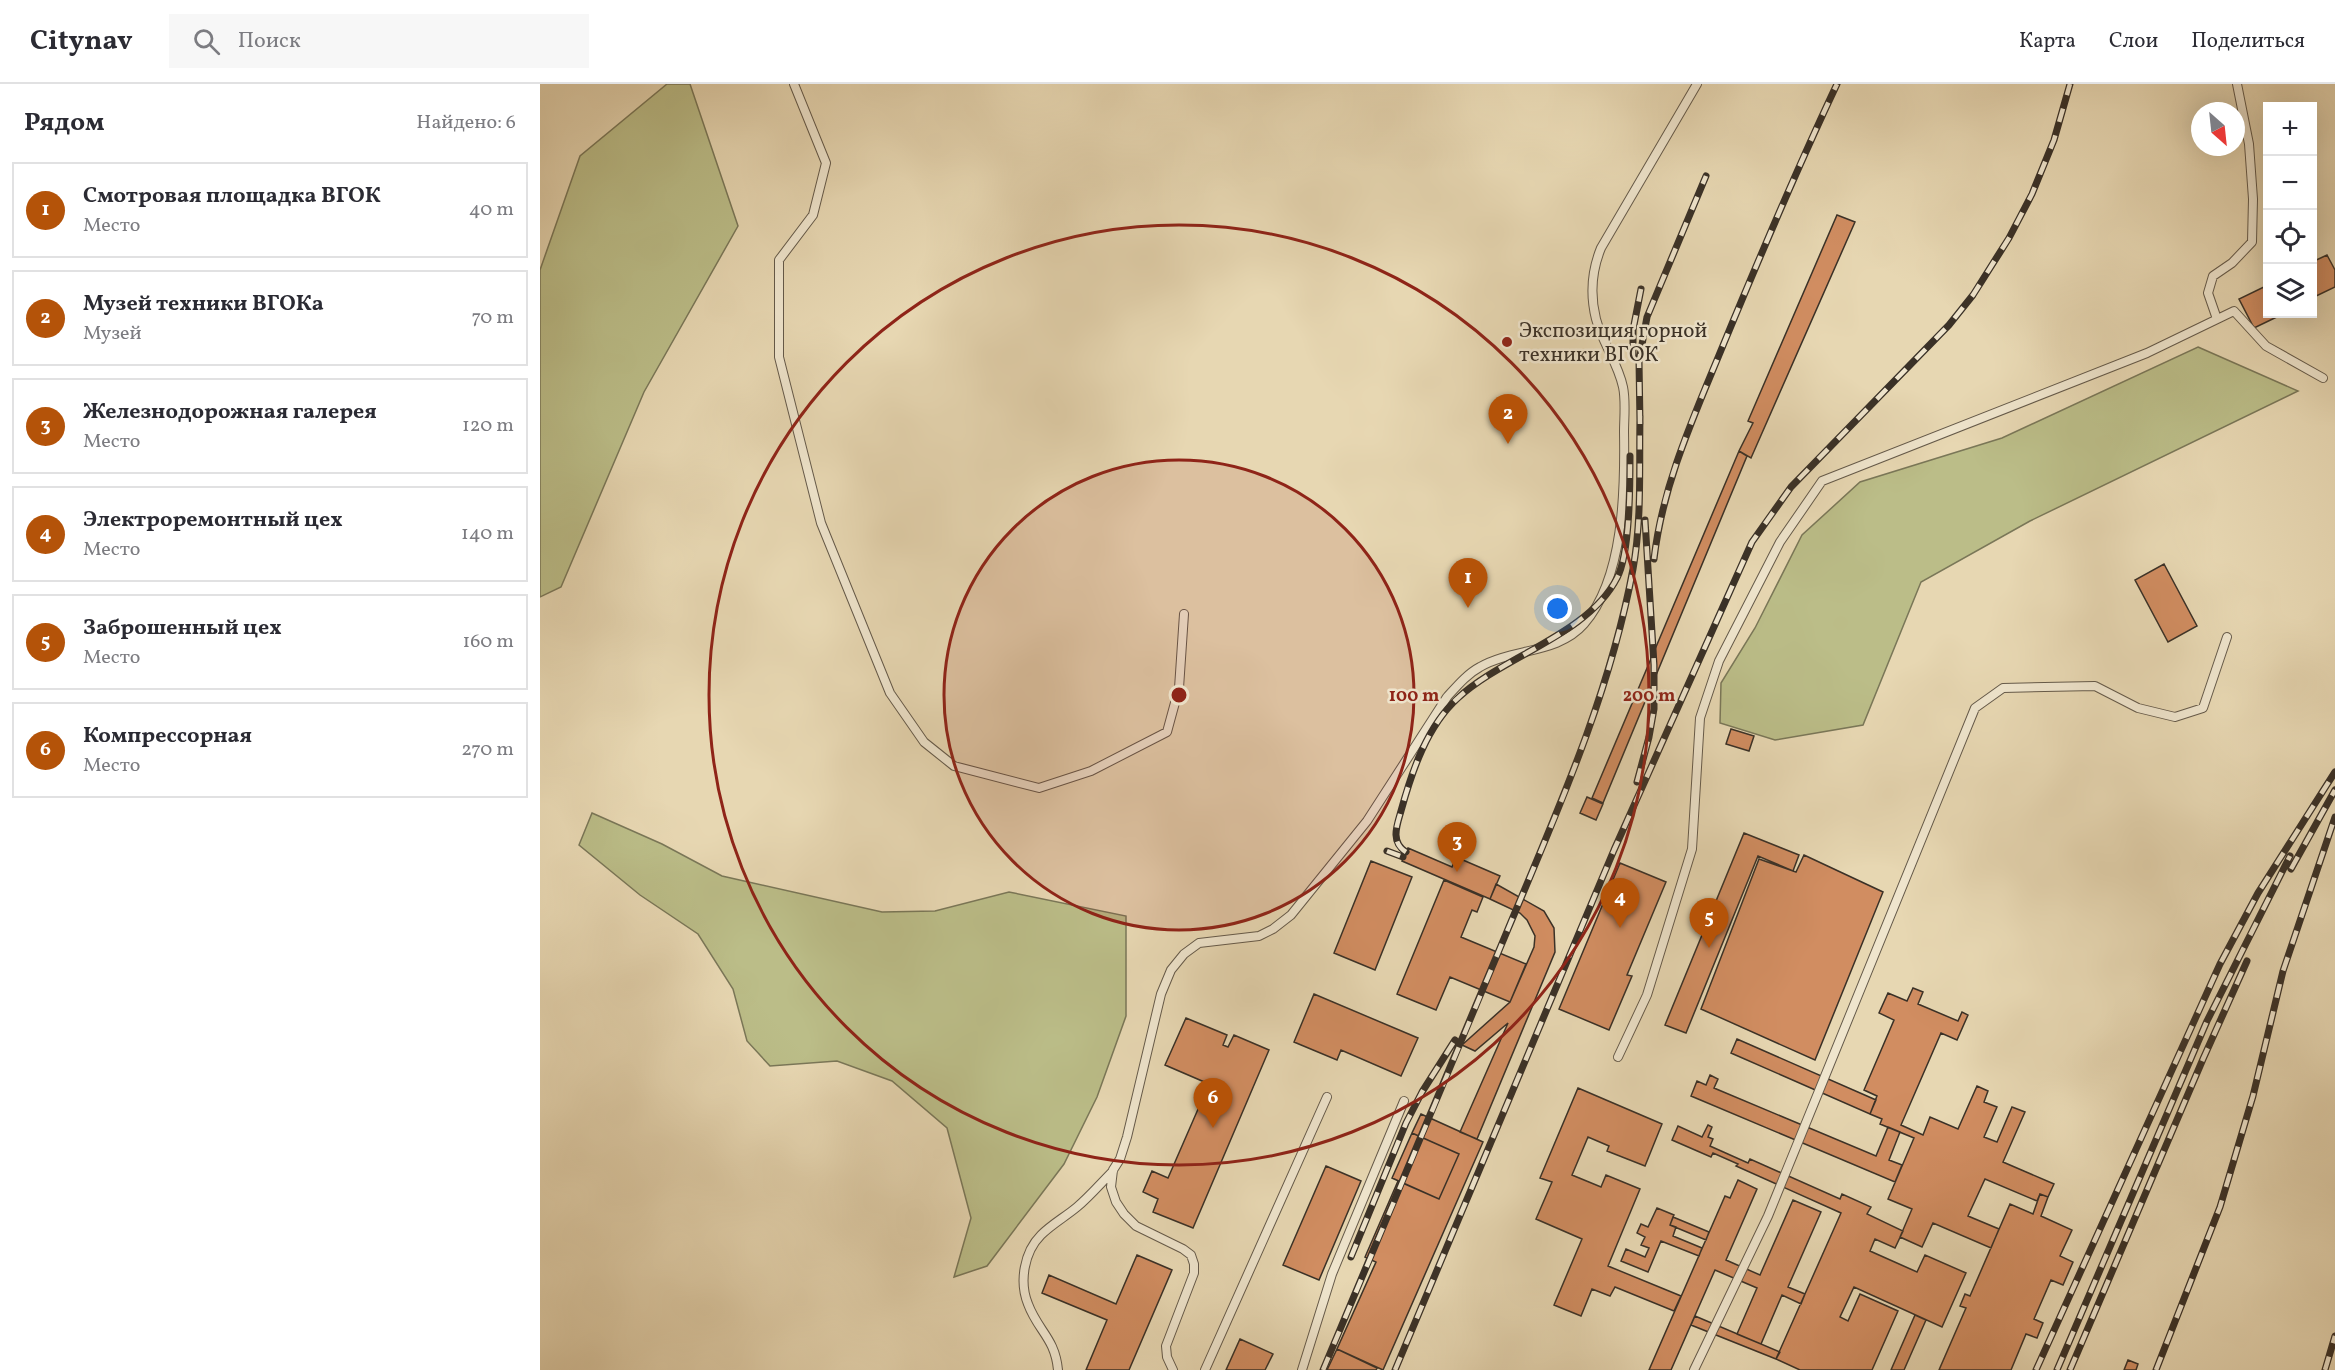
<!DOCTYPE html>
<html lang="ru">
<meta charset="utf-8">
<style>
:root{--surface:#fff;--page:#f7f7f7;--text:#2b2b33;--muted:#7c7c81;--line:#e1e1e2;--accent:#b45309}
body{margin:0;font-family:Vollkorn,serif;background:var(--page);color:var(--text)}
.controls{position:absolute;right:18px;top:18px;display:grid;overflow:hidden;border-radius:0px;box-shadow:0 6px 24px #0002}
.controls button{width:54px;height:54px;display:grid;place-items:center;padding:0;border:0;border-bottom:2px solid var(--line);background:var(--surface);color:var(--text);font:30px sans-serif}
.compass{position:absolute;left:1651px;top:18px;width:54px;height:54px;border-radius:50%;background:var(--surface);box-shadow:0 6px 24px #0002;rotate:153deg}
.you{position:absolute;left:1018px;top:525px;width:21px;height:21px;margin:-15px;border:4px solid #fff;border-radius:50%;background:#1a73e8;box-shadow:0 0 0 9px #1a73e833}
.badge{display:grid;place-items:center;width:39px;height:39px;border-radius:50%;background:var(--accent);color:#fff;font-size:20px;font-weight:700}
.pin{position:absolute;translate:-50% -50px;filter:drop-shadow(0 2px 3px #0008)}
.pin::after{content:'';position:absolute;top:32px;width:21px;height:18px;background:inherit;clip-path:polygon(0 0,100% 0,50% 100%)}
.list{margin:0;padding:0;list-style:none}
h2{display:flex;justify-content:space-between;align-items:center;height:78px;margin:0;padding:0 24px;font-size:26px}
h2 small{font-size:20px;font-weight:400;color:var(--muted)}
.list li{display:grid;grid-template-columns:39px 1fr auto;gap:18px;align-items:center;box-sizing:border-box;height:96px;margin:0 12px 12px;padding:0 12px;border:2px solid var(--line);border-radius:0px}
.list b{display:block;font-size:22px;white-space:nowrap}
.list p{margin:0;font-size:20px;white-space:nowrap;color:var(--muted)}
.list em{font-size:20px;font-style:normal;color:var(--muted)}
.icon{flex:none;width:33px;height:33px;fill:none;stroke:currentColor;stroke-width:2;stroke-linecap:round;stroke-linejoin:round}
.map{position:relative;flex:none;width:1795px;height:1286px;overflow:hidden}
header{display:flex;align-items:center;gap:36px;box-sizing:border-box;height:84px;padding:0 30px;background:var(--surface);border-bottom:2px solid var(--line)}
header strong{font-size:28px}
nav{display:flex;gap:33px;margin-inline-start:auto;font-size:21px}
.search{width:420px;height:54px;background:var(--page);display:flex;align-items:center;gap:15px;box-sizing:border-box;padding:0 21px;border-radius:0px;color:var(--muted);font-size:22px}
main{display:flex}
aside{flex:1;background:var(--surface)}
.map>svg:first-child{display:block}
.green{fill:#bbbd88;stroke:#7a7758;stroke-width:1.5}
.building{fill:#d18d61;stroke:#3a3127;stroke-width:1.5}
.lines{fill:none;stroke-linecap:round;stroke-linejoin:round}
.service-casing{stroke:#655a4a;stroke-width:10}
.service{stroke:#efe5cd;stroke-width:8}
.rail-casing{stroke:#3a3127;stroke-width:7}
.rail{stroke:#efe5cd;stroke-width:4.5;stroke-dasharray:14;stroke-linecap:butt}
.ring{fill:none;stroke:#8f2418;stroke-width:3}
.poi-dot{fill:#8f2418;stroke:#efe5cd;stroke-width:2}
.labels{text-anchor:middle;stroke-width:5;stroke-linejoin:round;paint-order:stroke}
.poi-label{font-size:21px;fill:#3a3127;stroke:#efe5cd;text-anchor:start}
.centre{fill:#8f2418;stroke:#efe5cd;stroke-width:3}
.ring-label{font-size:18px;text-anchor:middle;font-weight:bold;fill:#8f2418;stroke:#efe5cd;stroke-width:5;stroke-linejoin:round;paint-order:stroke}
</style>
<header>
<strong>Citynav</strong>
<div class="search"><svg class="icon" aria-label="search" viewBox="0 0 24 24"><circle cx="10" cy="10" r="6"/><path d="M15 15l6 6"/></svg>Поиск</div>
<nav><a>Карта</a><a>Слои</a><a>Поделиться</a></nav>
</header>
<main>
<aside>
<h2>Рядом<small>Найдено: 6</small></h2>
<ul class="list">
<li><span class="badge">1</span><div><b>Смотровая площадка ВГОК</b><p>Место</p></div><em>40 m</em></li>
<li><span class="badge">2</span><div><b>Музей техники ВГОКа</b><p>Музей</p></div><em>70 m</em></li>
<li><span class="badge">3</span><div><b>Железнодорожная галерея</b><p>Место</p></div><em>120 m</em></li>
<li><span class="badge">4</span><div><b>Электроремонтный цех</b><p>Место</p></div><em>140 m</em></li>
<li><span class="badge">5</span><div><b>Заброшенный цех</b><p>Место</p></div><em>160 m</em></li>
<li><span class="badge">6</span><div><b>Компрессорная</b><p>Место</p></div><em>270 m</em></li>
</ul>
</aside>
<div class="map">
<svg width="1795" height="1286" viewBox="0 0 1795 1286">
<rect width="100%" height="100%" fill="#e7d7b2"/>
<filter id="stains"><feTurbulence type="fractalNoise" baseFrequency=".00333" numOctaves="4"/><feColorMatrix values="0 0 0 0 .2 0 0 0 0 .09 0 0 0 0 .02 0 0 0 .5 -.17"/></filter>
<radialGradient id="worn" r=".72"><stop offset=".6" stop-color="#630" stop-opacity="0"/><stop offset="1" stop-color="#630" stop-opacity=".3"/></radialGradient>
<!-- green -->
<path class="green" d="M127,0H150L198,142L104,308L21,503L0,513V186L40,72Z
M1658,263L1758,307L1490,437L1381,498L1323,641L1235,656L1180,639L1181,599L1215,544L1262,451L1320,398L1462,354Z
M52,729L122,760L182,792L342,828L395,827L469,808L586,832V932L557,1013L524,1080L447,1182L414,1193L431,1134L407,1044L352,997L297,977L230,982L207,957L193,905L158,850L100,811L39,761Z"/>
<!-- building -->
<path class="building" d="M1297,131L1315,138L1211,374L1199,367L1213,339L1208,337Z
M1787,171L1795,186V203L1772,214V178Z
M1728,201V230H1743L1714,244L1699,215Z
M1199,367L1207,372L1063,719L1052,714Z
M1624,480L1657,542L1628,558L1595,496Z
M1191,645L1214,652L1209,667L1186,660Z
M1047,713L1063,720L1056,736L1040,729Z
M1204,749L1259,771L1253,787L1218,772L1146,949L1125,941Z
M868,764L912,783L916,773L960,792L950,815L862,777Z
M1264,771L1343,808L1275,976L1161,925L1219,775L1256,788Z
M831,777L872,793L835,886L794,869Z
M1080,779L1126,798L1087,891L1092,892L1069,946L1019,925Z
M904,796L943,813L937,828L932,826L921,853L986,880L970,918L910,893L896,926L857,910Z
M956,800L1004,827L1014,844L1015,868L937,1055L920,1048L968,939L935,967L922,961L970,918L994,863L995,852L987,836L980,829L950,815Z
M1373,904L1383,908L1378,920L1418,937L1422,928L1428,931L1417,956L1401,949L1361,1041L1383,1051L1390,1033L1418,1045L1437,1002L1448,1007L1444,1018L1457,1023L1444,1053L1457,1058L1472,1023L1485,1028L1463,1078L1514,1100L1508,1113L1500,1110L1497,1117L1445,1095L1428,1132L1459,1145L1451,1164L1393,1139L1382,1163L1360,1153L1372,1125L1348,1115L1374,1054L1340,1040L1342,1035L1330,1030L1337,1012L1324,1006L1354,936L1339,929L1348,909L1367,917Z
M774,910L878,954L861,992L801,966L797,976L754,958Z
M646,934L687,951L683,961L688,963L694,951L729,966L653,1144L613,1128L618,1115L603,1108L612,1087L628,1094L669,1000L625,981Z
M1197,955L1336,1016L1330,1030L1191,969Z
M1170,991L1178,995L1174,1004L1336,1072L1348,1043L1360,1048L1349,1076L1362,1081L1355,1098L1151,1012L1157,997L1166,1001Z
M1038,1004L1122,1040L1105,1082L1067,1067L1069,1062L1048,1053L1032,1091L1061,1103L1066,1091L1100,1105L1068,1182L1141,1212L1134,1227L1075,1203L1070,1212L1052,1205L1041,1232L1014,1221L1042,1155L996,1135L1012,1098L1000,1094Z
M881,1030L943,1058L843,1286L797,1265L836,1178L825,1173L858,1097L899,1115L919,1070L872,1049Z
M1168,1041L1172,1043L1168,1053L1173,1055L1170,1062L1208,1079L1210,1075L1300,1115L1302,1110L1331,1123L1327,1130L1363,1147L1355,1164L1335,1155L1330,1167L1377,1188L1385,1171L1426,1189L1402,1243L1314,1203L1300,1233L1308,1237L1320,1210L1358,1227L1332,1286H1260L1236,1275L1301,1129L1196,1082L1198,1080L1173,1069L1171,1073L1132,1056L1138,1042L1162,1053Z
M872,1049L919,1070L899,1115L852,1094Z
M786,1082L821,1097L779,1196L743,1181Z
M1198,1096L1217,1105L1186,1176L1220,1191L1253,1116L1281,1128L1248,1203L1265,1210L1261,1220L1242,1211L1221,1260L1197,1250L1217,1204L1175,1186L1131,1286H1109L1185,1112L1190,1114Z
M1500,1110L1508,1113L1501,1132L1532,1146L1520,1172L1533,1178L1523,1201L1511,1196L1494,1235L1503,1239L1497,1254L1486,1250L1471,1286H1399L1426,1224L1420,1222L1425,1210L1430,1212L1470,1120L1493,1130Z
M1117,1124L1134,1131L1130,1141L1136,1143L1133,1152L1162,1164L1159,1172L1121,1157L1108,1188L1081,1177L1086,1165L1105,1173L1109,1164L1101,1161L1105,1153L1097,1149L1101,1140L1108,1143Z
M1133,1133L1169,1148L1166,1156L1130,1141Z
M597,1171L632,1186L589,1286H546L567,1236L502,1209L509,1191L576,1220Z
M1375,1231L1386,1236L1364,1286H1351Z
M1155,1232L1240,1268L1236,1275L1151,1241Z
M700,1255L733,1270L725,1286H686Z
M797,1265L837,1284L836,1286H787Z
M1588,1276L1598,1280L1596,1286H1584Z"/>
<g class="lines">
<!-- service casing -->
<g class="service-casing">
<path id="service" d="M254,0L286,79L273,131L239,176V273L281,439L350,609L384,658L414,682L499,704L551,687L627,648L639,604L644,530
M1677,235L1668,209L1673,192L1692,179L1712,158L1713,115L1709,60L1697,0
M1078,973L1107,911L1152,765L1160,634L1179,577L1240,458L1282,397L1607,269L1694,227L1726,262L1783,294
M518,1286C515,1254 498,1247 488,1220C479,1198 484,1168 501,1151C512,1140 525,1133 537,1123C550,1112 561,1099 573,1087
M633,1286L627,1273L626,1262L654,1189V1180L651,1171L643,1165L596,1142L584,1130L576,1118L571,1103L573,1086L580,1075L587,1053L621,910L631,886L644,870L659,859L719,852L733,845L751,831L827,737L907,613C917,602 927,590 940,583C973,564 1018,570 1044,540C1084,494 1085,406 1084,348C1084,334 1086,317 1083,303C1078,279 1062,258 1056,235C1050,211 1052,186 1061,164L1157,0
M665,1286L787,1013
M762,1286L792,1190L864,1017
M1154,1286L1228,1132L1435,624L1463,604L1555,602L1598,624L1635,633L1663,624L1687,553"/>
</g>
<!-- service -->
<use href="#service" class="service"/>
<!-- rail casing -->
<g class="rail-casing">
<path id="rail" d="M1093,273V246L1101,205
M1100,340L1099,277L1107,233L1166,92
M1114,475C1123,398 1155,330 1184,259C1220,172 1257,85 1297,0
M1097,698L1109,653L1114,625V581L1105,436
M847,767L863,773
M866,768C850,758 857,741 861,727C872,687 887,642 918,614C963,572 1048,551 1077,494C1090,470 1090,401 1090,372
M1751,785L1795,706
M811,1173L866,1039L882,1008L915,956
M783,1286C845,1139 907,992 968,845C1017,728 1070,610 1093,485C1102,435 1099,383 1100,332
M855,1286L1074,766L1212,458L1251,403L1409,241L1433,211L1469,154L1492,110L1514,56L1530,0
M1496,1286L1680,880L1718,809L1795,688
M1517,1286L1667,937L1750,772
M1530,1286L1663,975L1707,877
M1616,1286L1680,1123L1713,1012L1743,887L1795,733
M1785,1286L1795,1252"/>
</g>
<!-- rail -->
<use href="#rail" class="rail"/>
</g>
<!-- distance rings -->
<circle cx="639" cy="611" r="235" fill="#8f2418" fill-opacity=".12"/>
<g class="ring">
<circle cx="639" cy="611" r="235"/>
<circle cx="639" cy="611" r="470"/>
</g>
<!-- markers -->
<circle class="poi-dot" cx="967" cy="258" r="6"/>
<g class="labels">
<!-- poi labels -->
<g class="poi-label">
<text x="979" y="253">Экспозиция горной<tspan x="979" dy="24">техники ВГОК</tspan></text>
</g>
</g>
<circle cx="639" cy="611" r="9" class="centre"/>
<g class="ring-label">
<text x="874" y="617">100 m</text>
<text x="1109" y="617">200 m</text>
</g>
<rect width="100%" height="100%" filter="url(#stains)"/>
<rect width="100%" height="100%" fill="url(#worn)"/>
</svg>
<div class="controls">
<button>+</button>
<button>−</button>
<button><svg class="icon" aria-label="locate" viewBox="0 0 24 24"><circle cx="12" cy="12" r="6"/><path d="M12 2v4M12 18v4M2 12h4M18 12h4"/></svg></button>
<button><svg class="icon" aria-label="layers" viewBox="0 0 24 24"><path d="M12 4l9 5-9 5-9-5zM3 14l9 5 9-5"/></svg></button>
</div>
<svg class="compass" viewBox="-18 -18 36 36"><path d="M0-13l5 13h-10z" fill="#e53935"/><path d="M0 13l5-13h-10z" fill="#7c7c81"/></svg>
<div class="you"></div>
<div class="pin badge" style="left:928px;top:524px">1</div>
<div class="pin badge" style="left:968px;top:360px">2</div>
<div class="pin badge" style="left:917px;top:788px">3</div>
<div class="pin badge" style="left:1080px;top:844px">4</div>
<div class="pin badge" style="left:1169px;top:864px">5</div>
<div class="pin badge" style="left:673px;top:1044px">6</div>
</div>
</main>
